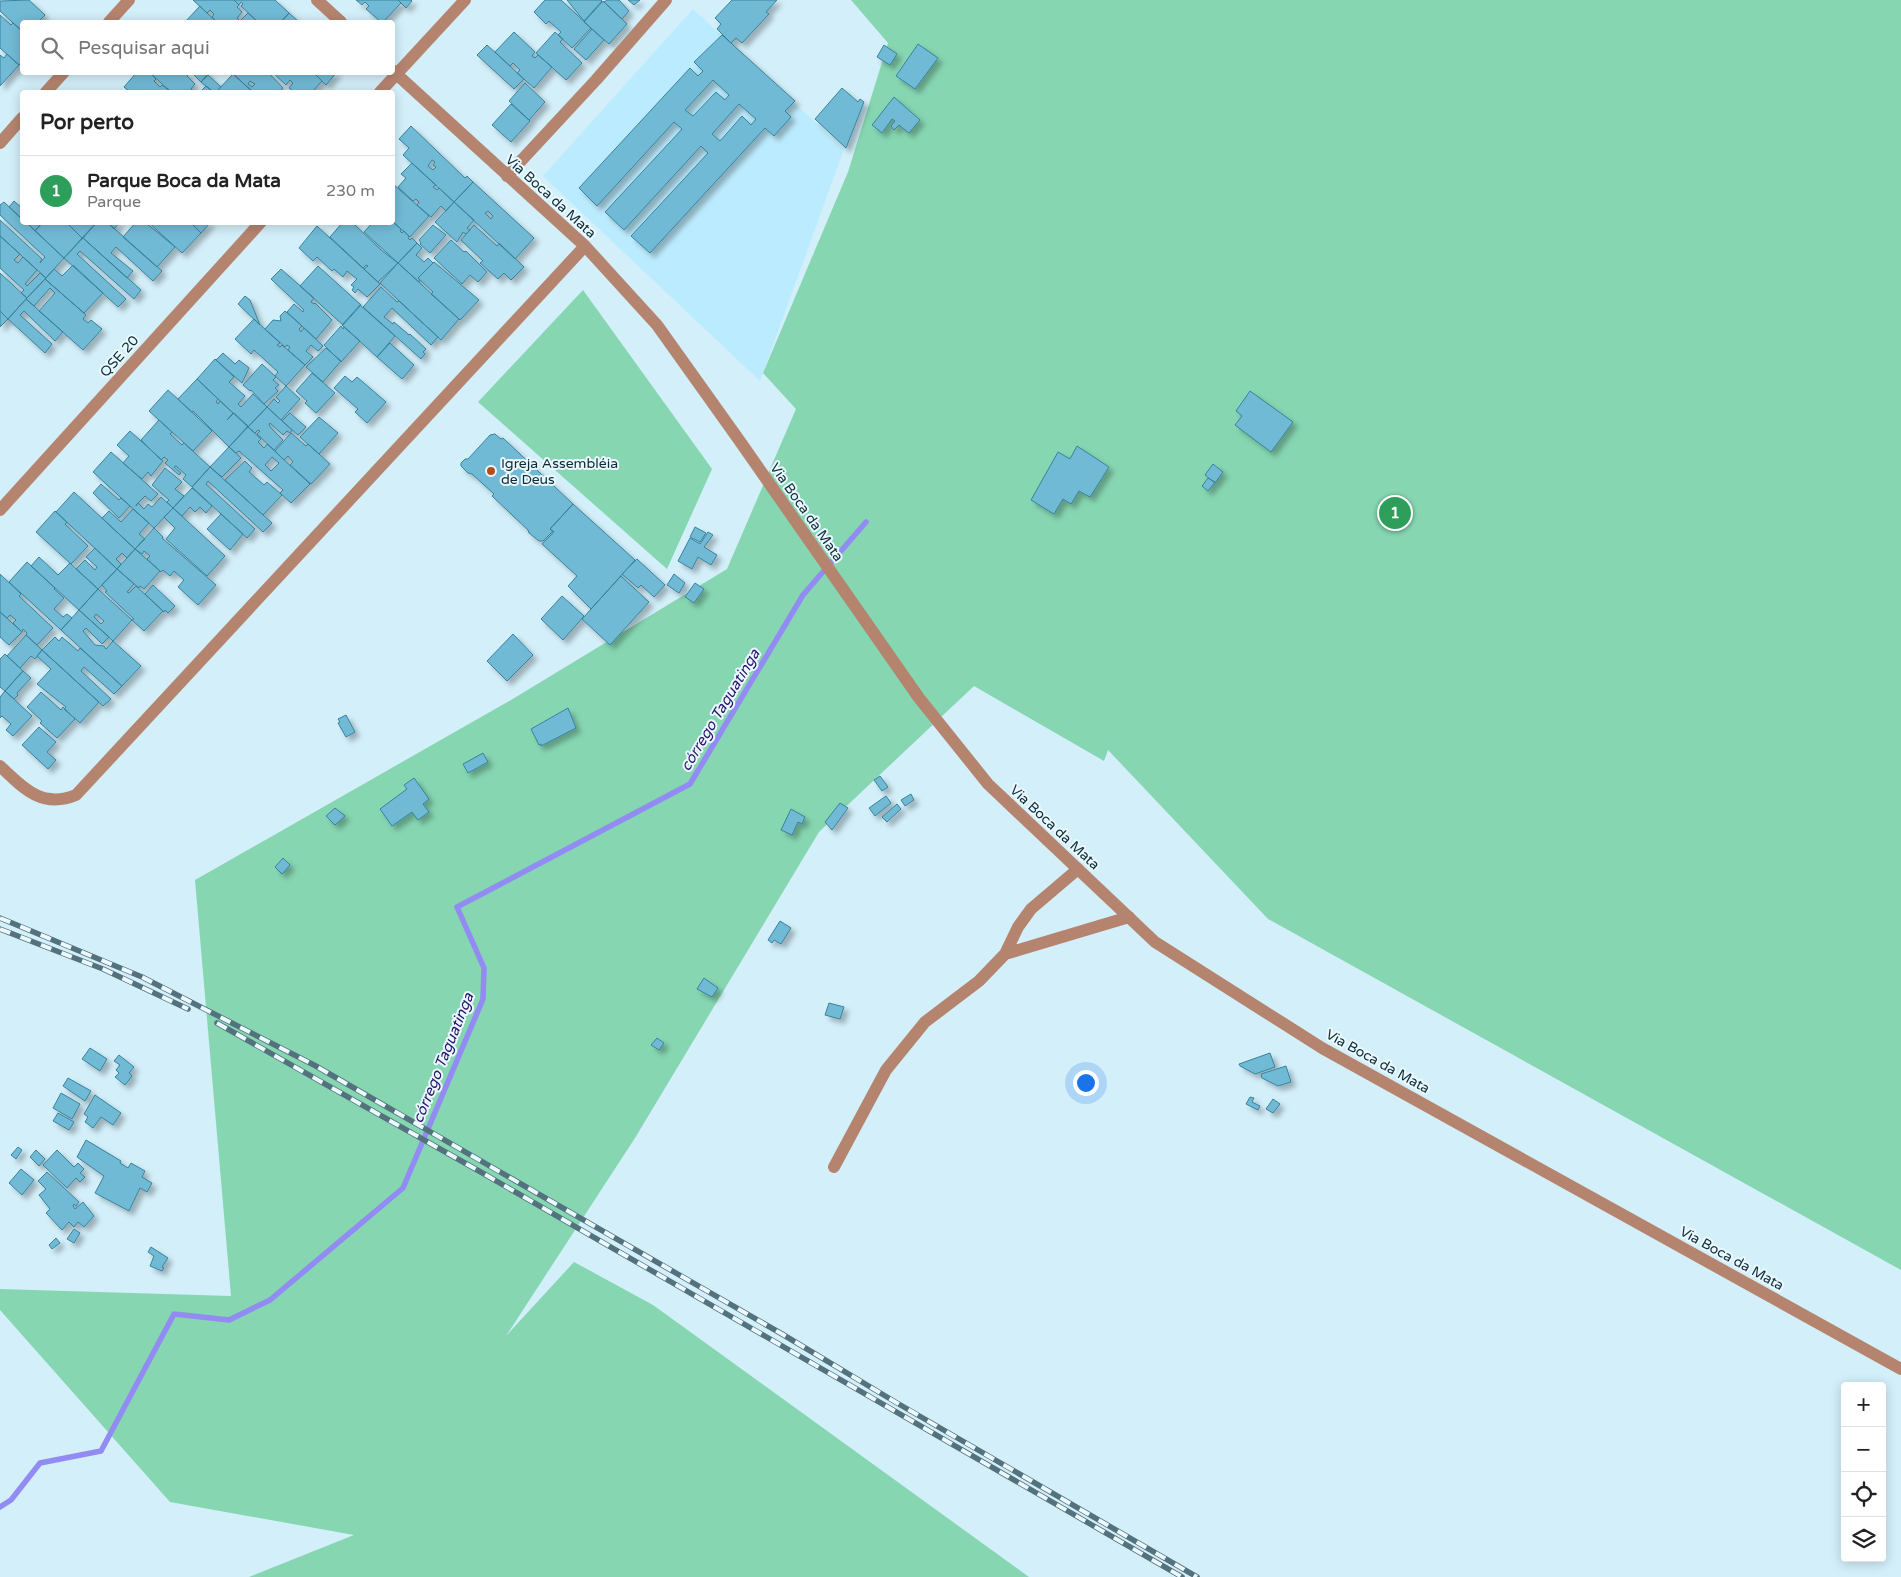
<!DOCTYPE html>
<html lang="pt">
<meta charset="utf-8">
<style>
:root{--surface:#fff;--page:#f2f2f2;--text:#222;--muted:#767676;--line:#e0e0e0;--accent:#7c3aed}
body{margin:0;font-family:"Varela Round",sans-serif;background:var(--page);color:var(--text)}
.controls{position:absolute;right:15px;bottom:15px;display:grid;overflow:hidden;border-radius:5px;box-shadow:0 2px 12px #0003}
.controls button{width:45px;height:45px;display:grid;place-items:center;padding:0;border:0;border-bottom:1px solid var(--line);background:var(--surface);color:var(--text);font:25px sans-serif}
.you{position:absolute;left:1085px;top:1082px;width:18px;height:18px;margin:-12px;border:4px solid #fff;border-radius:50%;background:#1a73e8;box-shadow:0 0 0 8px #1a73e833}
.badge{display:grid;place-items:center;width:32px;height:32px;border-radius:50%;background:var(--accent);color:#fff;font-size:16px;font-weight:700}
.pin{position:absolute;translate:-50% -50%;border:2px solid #fff;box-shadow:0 1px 5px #0006}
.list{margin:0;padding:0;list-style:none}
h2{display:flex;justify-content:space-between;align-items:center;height:65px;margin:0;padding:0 20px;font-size:21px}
h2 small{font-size:16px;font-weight:400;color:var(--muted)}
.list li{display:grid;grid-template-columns:32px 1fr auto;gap:15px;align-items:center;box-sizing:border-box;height:70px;padding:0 20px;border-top:1px solid var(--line)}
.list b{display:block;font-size:19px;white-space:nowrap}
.list p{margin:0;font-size:16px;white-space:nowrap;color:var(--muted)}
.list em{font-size:16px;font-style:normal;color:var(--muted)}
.icon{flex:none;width:28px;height:28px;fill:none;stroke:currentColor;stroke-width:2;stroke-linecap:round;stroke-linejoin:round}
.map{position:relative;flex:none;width:1901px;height:1577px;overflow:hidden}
.search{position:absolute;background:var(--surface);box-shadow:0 2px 12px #0003;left:20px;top:20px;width:375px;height:55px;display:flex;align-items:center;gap:12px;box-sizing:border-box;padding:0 18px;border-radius:5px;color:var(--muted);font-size:19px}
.panel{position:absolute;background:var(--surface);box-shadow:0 2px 12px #0003;left:20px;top:90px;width:375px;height:135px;border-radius:5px}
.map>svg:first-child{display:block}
.built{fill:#bbebfe}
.green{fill:#86d6b2}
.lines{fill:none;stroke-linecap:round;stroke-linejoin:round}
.stream{stroke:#918bf3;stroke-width:5.5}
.building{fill:#71bad5;stroke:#38829c;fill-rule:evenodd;filter:url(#shadow)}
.minor{stroke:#b5846f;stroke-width:12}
.tertiary{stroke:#b5846f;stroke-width:12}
.rail-casing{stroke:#54727d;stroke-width:5.5}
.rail{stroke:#ebf9ff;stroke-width:4;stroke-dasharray:11;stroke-linecap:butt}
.poi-dot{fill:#b14e19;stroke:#ebf9ff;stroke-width:2}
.labels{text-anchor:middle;stroke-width:4;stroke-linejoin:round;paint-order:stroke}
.street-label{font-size:14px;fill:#0c2b36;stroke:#ebf9ff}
.poi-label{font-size:14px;fill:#0c2b36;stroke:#ebf9ff;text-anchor:start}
.water-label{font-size:15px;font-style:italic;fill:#29126e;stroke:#ebf9ff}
</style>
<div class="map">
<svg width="1901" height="1577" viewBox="0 0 1901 1577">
<defs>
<filter id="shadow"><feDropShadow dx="4.5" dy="4.5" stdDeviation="2.5" flood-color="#0004"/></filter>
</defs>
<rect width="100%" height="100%" fill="#d3effa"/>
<!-- built -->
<path class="built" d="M693,9L844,149L760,381L543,176Z"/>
<!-- green -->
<path class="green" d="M851,0H1901V1270L1268,919L1108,750L1104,761L974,686L819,832L635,1138L506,1336L574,1262L653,1305L1029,1577H249L354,1535L170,1502L0,1310V1289L231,1296L195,880L511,700L727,569L796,409L763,373L848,172L888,43Z
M583,290L712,469L667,569L478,402Z"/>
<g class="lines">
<!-- stream -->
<path class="stream" d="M0,1507L11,1500L40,1463L101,1451L174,1314L229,1320L270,1300L403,1188L483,999L484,968L457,907L690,784L803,595L866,522"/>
</g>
<!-- building -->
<path class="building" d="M29,0L45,15L38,22H22V31L0,11V1Z
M193,0H234L239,5L237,7L242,12L237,18L240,21L248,13L258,22H217L212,17L214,14L210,10L207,13Z
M234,0H275L289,13L281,22H258L241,6L243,4L241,2L239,5Z
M356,0H398L401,3L383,22H381L366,9L369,6L365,2L362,5Z
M398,0H411L412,1L406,8Z
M545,0H561L591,28L572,48L558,35L561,32L549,21L546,24L534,12Z
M567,0H601L602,1L584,21Z
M607,0H619L629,11L622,19L604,2Z
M628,0H640L634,5Z
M732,0H777L766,12L769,14L742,43L736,38L731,43L717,29L721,24L715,18Z
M603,1L627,24L609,44L584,22Z
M200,6L207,13L217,22H185Z
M289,13L299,22H281Z
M0,15L11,25L13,23L22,31V61L19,65L0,48Z
M592,29L604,40L586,60L574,49Z
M514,32L535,52L532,56L535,58L538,55L552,67L534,88L517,73L520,70L513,63L510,66L495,52Z
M555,32L563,39L560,42L582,63L566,80L536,53Z
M722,35L795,101L785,111L791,117L774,136L765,128L650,253L631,236L708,153L701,146L624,230L605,212L682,129L674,122L597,206L579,188L690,68L698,76L703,71L694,62ZM713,80L729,95L725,100L716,92L693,116L685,110ZM739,104L756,119L751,125L742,116L720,141L712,134Z
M918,44L938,58L915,89L896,76Z
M487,45L524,79L514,89L477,55Z
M884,45L897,54L890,65L877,57Z
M7,54L19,65L0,86V55L4,58Z
M137,72H149L156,79L154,81L160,87L162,85L171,92H130L124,87Z
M149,72H190L187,76L195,84L191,89L195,92H171Z
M191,72H209L201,82Z
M235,72H268L283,88L279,92H253L233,74ZM250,81L255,84L252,87L248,84Z
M272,72H313L322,81L312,92H294L289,88L293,83L290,80L286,85Z
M313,72H337L326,85Z
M233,74L253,92H216Z
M208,75L221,87L216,92H213L201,82Z
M525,83L545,102L529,120L509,101Z
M206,86L210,89L213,92H200Z
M842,88L858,102L860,99L864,102L846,148L815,119Z
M894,97L920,120L909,133L899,125L894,130L891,126L895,121L892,119L882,133L872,125Z
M511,104L530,121L511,142L492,125Z
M411,126L465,178L467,176L473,182L454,202L403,155L409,148L399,139ZM432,160L435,162L433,165L436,167L433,170L428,166Z
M412,163L436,185L433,187L437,190L439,188L454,202L446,211L441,206L431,217L417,205L419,202L416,199L413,201L398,187L406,178L401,174Z
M473,182L534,238L515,259L454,202ZM488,211L493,216L491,219L485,213Z
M392,183L429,216L410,237L392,221Z
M14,201L22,208V219L9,207Z
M4,202L22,219V222H26L64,258L46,278L0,236V220L42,259L40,263L45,257L0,215V205Z
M454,202L474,220L467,228L470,230L466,234L463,232L457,242L435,222Z
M392,221L401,229L400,231L402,233L404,231L409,236L408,238L410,240L412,238L417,243L398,263L364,232L373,222H392Z
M26,222H39L41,224L35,231Z
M43,222H66L82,238L64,258L35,231Z
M66,222H97L82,238Z
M97,222H107L162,271L153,281L116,247L111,253L133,271L127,278L83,238Z
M107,222H120L114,229Z
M136,222H145L175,247L157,267L123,237Z
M148,222H190L201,233L182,253Z
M190,222H211L201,233Z
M343,222H352L381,250L398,263L378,282L364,269L368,266L366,265L363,268L330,237Z
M433,225L446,235L430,253L420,244L421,243L419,240Z
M474,225L497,246L499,243L524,267L511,280L504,273L498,279L480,263L483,261L461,240Z
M317,226L380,284L367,297L358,289L355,293L352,290L354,287L351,285L357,279L347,271L343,277L334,269L332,271L317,257L313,261L299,248Z
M0,236L20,254L14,260L18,263L23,257L37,270L25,284L27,286L40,273L46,278L27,298L21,293L24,290L0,268Z
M83,238L141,290L134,299L80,251L77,254L126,299L118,307L64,258Z
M451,240L464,252L466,251L487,272L478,282L470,275L462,284L434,258Z
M417,243L422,248L416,255L424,262L428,258L433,263L418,278L420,280L419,282L398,263Z
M434,262L479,300L460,320L431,294L433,292L418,278Z
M398,263L459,319L441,340L380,283Z
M73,265L103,293L84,313L45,279L54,269L62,276Z
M318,266L361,305L343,325L300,286Z
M281,269L314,298L311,302L314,304L315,303L332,320L316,339L287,312L294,304L303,312L304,310L271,279Z
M0,273L27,298L8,319L0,311Z
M45,279L86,315L83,319L88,323L91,320L102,329L83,350L39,311L55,293L50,288L34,306L26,299Z
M381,287L397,302L399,301L438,337L431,345L392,308L384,317L393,324L394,322L409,335L410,334L426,349L423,352L425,354L421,359L363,307Z
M245,296L250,300L260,325L238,304Z
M26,299L63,332L55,341L24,311L20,315L52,344L45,353L8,319Z
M360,305L395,336L377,357L342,325Z
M0,311L8,319L0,327Z
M285,311L302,326L299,329L301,332L304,328L323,346L318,351L311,345L306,351L313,357L305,365L288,350L290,347L287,345L285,347L265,329L273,320L281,321L280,316Z
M254,319L280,343L277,345L280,347L282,345L305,365L286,386L275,376L278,372L254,350L251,354L235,339Z
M341,326L343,329L344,327L360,341L341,362L324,345Z
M390,343L414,365L402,379L377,357Z
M326,348L341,361L323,382L306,367Z
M223,353L235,364L239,360L249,368L242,383L216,360Z
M215,359L234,377L229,382L245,396L238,404L241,407L253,394L267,407L248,427L197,379Z
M262,364L276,377L273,380L279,385L275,388L278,391L264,404L251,390L250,391L243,385Z
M312,373L335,393L316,413L305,403L307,401L296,391Z
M345,376L352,382L357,377L386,402L367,423L355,412L358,409L334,388Z
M197,379L218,399L216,402L218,404L220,401L233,413L227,420L234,413L248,426L229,447L193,411L192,412L178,399Z
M286,386L300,399L281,420L267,407L274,399L278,403L280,401L276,397Z
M168,390L212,431L193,451L149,411Z
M1250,391L1293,422L1271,452L1235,425L1242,416L1236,411Z
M267,407L292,430L290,433L287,431L283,435L270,423L269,425L271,428L283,440L274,450L257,434L260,431L258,430L255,433L248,427Z
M290,413L306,427L298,435L282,421Z
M319,417L338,433L319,454L300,437Z
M159,420L172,432L170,434L182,445L184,443L210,467L192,487L183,479L186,475L176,466L174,467L181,473L179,475L165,463L168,460L164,457L161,460L141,440Z
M248,427L261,439L258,442L264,448L267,444L310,484L291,503L280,493L283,490L239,451L236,453L229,447ZM272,457L279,463L271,471L265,465Z
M130,431L163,461L151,476L148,472L142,479L123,463L129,456L117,445Z
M291,433L306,446L308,444L330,464L311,484L290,465L293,462L288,456L284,460L275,451Z
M495,434L501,439L503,438L573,504L550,529L553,531L543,541H539L529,533L528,530L492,496L494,494L472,474L468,473L461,466V463L465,459H468L490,435Z
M1077,446L1109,467L1090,497L1079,491L1071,504L1063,499L1054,514L1031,500L1058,452L1070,459Z
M229,447L241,458L222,477L210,467Z
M111,452L158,494L151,501L145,496L136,505V506L138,503L144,509L148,504L152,507L161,497L173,508L154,528L93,472Z
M245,461L252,468L249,472L264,485L267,482L282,495L263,515L225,480Z
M1213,464L1223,472L1215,483L1205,475Z
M210,467L272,523L263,532L208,481L206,484L255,529L247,538L192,487Z
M165,468L182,482L175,489L184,496L173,508L167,502L169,500L152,485Z
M1208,478L1215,482L1208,491L1202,486Z
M101,484L119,500L121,498L130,506L119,518L93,493Z
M192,488L212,506L206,513L200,507L195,512L190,507L182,516L173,508Z
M74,492L135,549L127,558L122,553L116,559L121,564L117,569L56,512Z
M573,504L635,560L591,609L568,586L577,576L542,544L554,532L550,529Z
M173,508L225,556L207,576L166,539L175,528L164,517Z
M133,509L149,523L139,534L145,539L135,549L102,518L109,511L121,522Z
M55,511L67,522L65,524L88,546L71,564L36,532Z
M221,514L243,534L230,550L207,529Z
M695,527L706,533L700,542L690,537Z
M154,528L163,537L162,538L216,585L198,605L178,587L184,580L174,571L170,576L163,570L161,572L147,559L150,556L144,551L142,554L135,549Z
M708,532L713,535L704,547L717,555L711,565L698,557L692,569L678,561L690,538L700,544Z
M95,548L117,569L98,589L76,569L85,560L95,570L97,567L86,557Z
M135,549L160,571L144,589L140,586L139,588L117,569Z
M39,557L58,575L70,563L98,589L79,610L31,566Z
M637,559L665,585L654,597L641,585L638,588L622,574Z
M27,562L55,588L54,589L64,598L54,609L63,617L67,614L72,618L61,630L9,582Z
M117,569L134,584L127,592L129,593L136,586L163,611L144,631L132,620L134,619L105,592L107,591L102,585Z
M0,574L21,594L19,596L53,628L37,645L26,635L27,633L23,629L22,632L13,623L16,620L10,615L7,618L0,612Z
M674,574L685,583L679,593L667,585Z
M621,576L649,602L610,645L582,619Z
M695,583L704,589L694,603L685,597Z
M153,585L175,606L168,613L165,610L164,612L145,594Z
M98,589L132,620L113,641L79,610ZM96,614L104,621L101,624L94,617Z
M562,596L584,616L563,640L541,619Z
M79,610L109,637L102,644L86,628L83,631L95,645L104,646L106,649L113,641L141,666L122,686L61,630Z
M0,612L22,632L9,645L0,637Z
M513,634L533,655L507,681L487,661Z
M26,635L42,650L35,659L31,656L20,668L7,656Z
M55,637L59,641L62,637L78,651L80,648L122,686L114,694L84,667L81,671L111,699L103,706L42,650Z
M42,650L99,702L80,723L64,709L66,707L37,684L51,669L37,656Z
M5,654L23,671L5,691L0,687V659Z
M23,671L31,678L17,693L18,695L14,699L5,691Z
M5,691L32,716L13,736L6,730L11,724L2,716L0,718V697Z
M41,692L61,710L63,707L75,719L57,738L40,723L42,721L27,707Z
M568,708L576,728L541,746V744L539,745L531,729Z
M346,715L355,732L346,737L338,723L340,722L338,719Z
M39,727L56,742L47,752L56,760L48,769L22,745Z
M483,753L488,762L468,773L463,764Z
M880,776L888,787L882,791L874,780Z
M414,778L429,799L423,804L429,812L418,820L412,812L392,826L380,809L407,789L404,785Z
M911,794L914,800L905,806L901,800Z
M886,796L891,803L875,816L869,808Z
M840,803L848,808L832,830L825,822Z
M897,804L901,809L887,822L882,817Z
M335,808L345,816L335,825L326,816Z
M791,809L805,817L802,824L798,822L792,835L781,830Z
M283,858L290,865L282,874L275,867Z
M780,921L791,928L781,944L774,940L772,943L768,940Z
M704,978L718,988L712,997L697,989Z
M829,1003L844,1007L840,1019L825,1015Z
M657,1038L664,1043L659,1050L651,1045Z
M90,1048L107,1059L100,1071L82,1059Z
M1270,1053L1275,1067L1255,1074L1240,1066L1239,1064Z
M119,1055L134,1067L129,1073L132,1076L125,1085L115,1077L119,1073L116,1070L120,1065L114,1061Z
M1286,1066L1291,1082L1278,1086L1262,1078L1261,1074Z
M68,1078L91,1091L85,1101L63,1086Z
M61,1093L80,1104L72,1119L53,1108Z
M95,1095L121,1113L113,1125L101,1117L93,1128L85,1122L88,1117L84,1114Z
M1250,1097L1254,1098L1252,1102L1260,1106L1258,1110L1246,1104Z
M1273,1099L1280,1104L1273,1113L1266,1109Z
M58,1113L74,1122L69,1130L53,1121Z
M86,1140L121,1161L120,1163L128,1168L131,1163L145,1171L142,1177L152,1183L147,1192L140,1188L129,1211L95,1193L104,1176L77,1157Z
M18,1147L22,1150L16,1159L11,1155Z
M36,1150L45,1159L39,1166L30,1157Z
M57,1150L74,1167L78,1163L84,1169L80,1173L85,1177L80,1182L76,1178L67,1188L43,1165Z
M21,1169L34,1180L22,1195L9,1183Z
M47,1172L79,1202L76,1206L74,1204L73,1206L75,1209L83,1202L94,1216L84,1227L78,1222L74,1227L69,1222L62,1230L46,1213L50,1209L39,1195L46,1189L38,1181Z
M74,1229L80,1233L74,1243L67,1239Z
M56,1238L60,1243L52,1249L49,1245Z
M151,1247L168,1258L162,1267L164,1268L162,1271L150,1266L154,1256L148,1252Z"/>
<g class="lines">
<!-- minor -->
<path class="minor" d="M109,22L129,0
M46,92L64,72
M380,92L465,0
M0,143L22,118
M507,176L596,80L666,0
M0,510L261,222
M1005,954L1129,917
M834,1167L886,1070L925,1022L979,981L1005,954L1018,927L1031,909L1078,869"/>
<!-- tertiary -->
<path class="tertiary" d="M317,0L341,22
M392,70L585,246L657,325L739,440L919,698L988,784L1155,942L1322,1048L1901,1369
M0,766C23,788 42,809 76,795L585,246"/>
<!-- rail casing -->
<g class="rail-casing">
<path id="rail" d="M0,918L142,977L314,1065L782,1334L897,1403L1197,1577
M0,929L103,969L188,1009
M217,1023L479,1171L1182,1577"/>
</g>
<!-- rail -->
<use href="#rail" class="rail"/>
</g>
<!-- markers -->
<circle class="poi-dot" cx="491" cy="471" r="5"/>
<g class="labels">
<!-- street labels -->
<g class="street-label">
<text transform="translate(551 196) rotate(42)" y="5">Via Boca da Mata</text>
<text transform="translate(119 356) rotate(-48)" y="5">QSE 20</text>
<text transform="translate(807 512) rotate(55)" y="5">Via Boca da Mata</text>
<text transform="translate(1055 827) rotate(43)" y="5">Via Boca da Mata</text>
<text transform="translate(1378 1061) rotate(29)" y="5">Via Boca da Mata</text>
<text transform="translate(1732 1258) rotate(29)" y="5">Via Boca da Mata</text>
</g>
<!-- poi labels -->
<g class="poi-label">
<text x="501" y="468">Igreja Assembléia<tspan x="501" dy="16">de Deus</tspan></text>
</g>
<!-- water labels -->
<g class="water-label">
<text transform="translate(720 710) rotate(-59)" y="5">córrego Taguatinga</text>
<text transform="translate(443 1058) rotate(-68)" y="5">córrego Taguatinga</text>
</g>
</g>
</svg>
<div class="controls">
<button>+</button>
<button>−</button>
<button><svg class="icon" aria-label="locate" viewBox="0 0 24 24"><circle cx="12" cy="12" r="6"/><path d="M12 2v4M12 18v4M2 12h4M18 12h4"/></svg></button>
<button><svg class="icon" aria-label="layers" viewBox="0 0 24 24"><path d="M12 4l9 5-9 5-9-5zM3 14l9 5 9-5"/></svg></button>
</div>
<div class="you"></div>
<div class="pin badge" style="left:1395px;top:513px;background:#2e9e5b">1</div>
<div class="search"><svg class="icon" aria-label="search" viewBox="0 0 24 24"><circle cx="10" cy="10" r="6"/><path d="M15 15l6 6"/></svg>Pesquisar aqui</div>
<section class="panel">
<h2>Por perto<small></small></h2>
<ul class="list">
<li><span class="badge" style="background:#2e9e5b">1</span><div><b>Parque Boca da Mata</b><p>Parque</p></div><em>230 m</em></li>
</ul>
</section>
</div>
